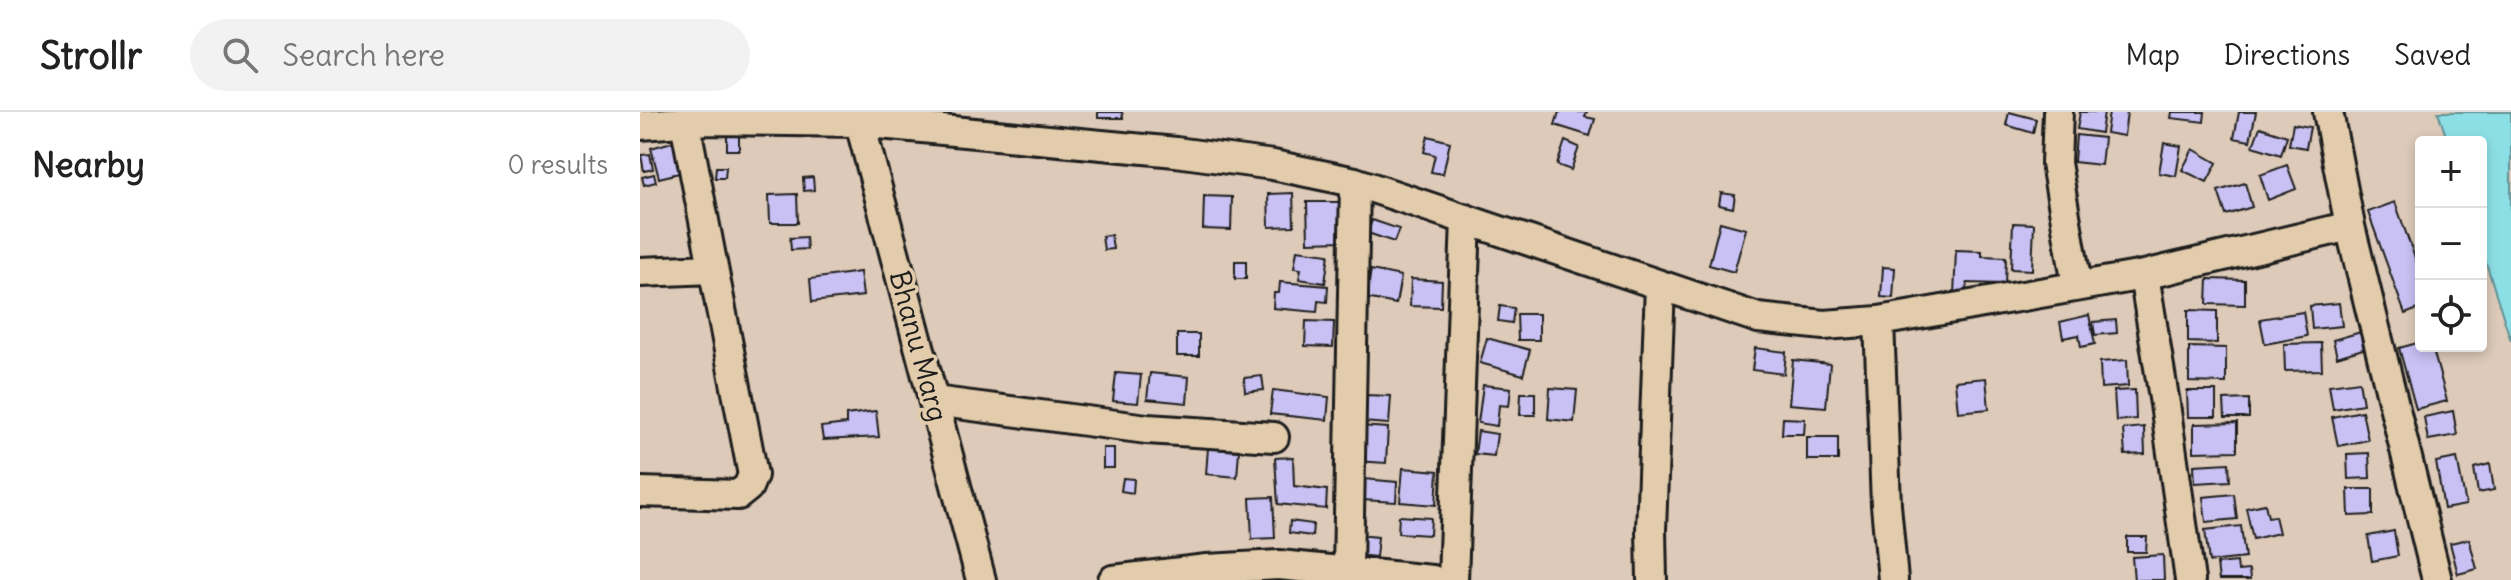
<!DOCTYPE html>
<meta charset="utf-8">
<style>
:root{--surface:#fff;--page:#f2f2f2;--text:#222;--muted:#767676;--line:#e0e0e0}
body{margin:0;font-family:Delius,sans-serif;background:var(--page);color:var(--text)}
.controls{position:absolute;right:24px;top:24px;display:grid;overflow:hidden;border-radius:8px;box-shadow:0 4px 12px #0003}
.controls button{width:72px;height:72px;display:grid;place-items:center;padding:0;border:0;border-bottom:2px solid var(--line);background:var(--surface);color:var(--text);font:40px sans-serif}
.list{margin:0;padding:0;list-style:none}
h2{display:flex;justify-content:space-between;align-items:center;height:104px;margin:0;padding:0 32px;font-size:34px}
h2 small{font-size:26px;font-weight:400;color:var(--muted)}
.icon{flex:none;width:44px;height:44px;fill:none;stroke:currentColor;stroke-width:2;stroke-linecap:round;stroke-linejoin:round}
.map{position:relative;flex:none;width:1871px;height:468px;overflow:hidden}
header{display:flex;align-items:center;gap:48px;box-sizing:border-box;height:112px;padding:0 40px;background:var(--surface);border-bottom:2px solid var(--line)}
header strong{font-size:38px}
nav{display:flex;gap:44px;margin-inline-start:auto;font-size:28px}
.search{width:560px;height:72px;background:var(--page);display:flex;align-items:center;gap:20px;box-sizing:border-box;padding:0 28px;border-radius:44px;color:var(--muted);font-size:30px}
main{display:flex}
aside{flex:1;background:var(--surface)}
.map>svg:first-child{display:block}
.water{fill:#8ddfe6;stroke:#609195;stroke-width:2}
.building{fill:#c9c1f3;stroke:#1c1c1c;stroke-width:2}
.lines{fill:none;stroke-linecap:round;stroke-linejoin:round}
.street-casing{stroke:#1c1c1c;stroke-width:34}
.street{stroke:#e2ccab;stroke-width:28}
.labels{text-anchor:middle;stroke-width:7;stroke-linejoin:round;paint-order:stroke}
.street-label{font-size:28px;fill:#1c1c1c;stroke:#e2ccab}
</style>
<header>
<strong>Strollr</strong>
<div class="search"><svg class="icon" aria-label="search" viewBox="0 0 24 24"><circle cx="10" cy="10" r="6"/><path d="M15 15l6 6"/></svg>Search here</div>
<nav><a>Map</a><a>Directions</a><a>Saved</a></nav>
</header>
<main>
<aside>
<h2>Nearby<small>0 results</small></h2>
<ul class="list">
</ul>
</aside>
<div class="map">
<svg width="1871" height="468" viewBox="0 0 1871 468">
<rect width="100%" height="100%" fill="#ddcab9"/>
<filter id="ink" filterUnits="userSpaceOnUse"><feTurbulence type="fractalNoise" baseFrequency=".0125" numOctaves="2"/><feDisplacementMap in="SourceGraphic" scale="16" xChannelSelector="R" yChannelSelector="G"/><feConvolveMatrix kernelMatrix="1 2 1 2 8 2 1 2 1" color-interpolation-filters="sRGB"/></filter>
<g filter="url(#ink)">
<!-- water -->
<path class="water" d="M1798,0H1871V229L1841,135V30H1808Z"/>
<!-- building -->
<path class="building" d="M458,0H482L483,6H458Z
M919,0H947L945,5L955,7L950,24L915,13Z
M1369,0L1396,7L1393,21L1366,13Z
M1440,0H1464L1461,21L1437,17Z
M1469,0H1487L1484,24L1466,21Z
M1532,0H1565L1564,10L1531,6Z
M1599,0H1616L1610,29L1594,26Z
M1653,12L1670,15L1666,36L1649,33Z
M1620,15L1647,24L1641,43L1613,34Z
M87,22H99V38H87Z
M1436,23L1464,26L1461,53L1434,50Z
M788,24L810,30L803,62L791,60L795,43L784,40Z
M39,28L47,59L19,66L11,36Z
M925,29L939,35L931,58L917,53Z
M1524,31L1541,34L1536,64L1519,61Z
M1553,37L1577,51L1567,70L1542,58Z
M10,42L13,57L4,59L1,43Z
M1647,53L1656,77L1628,88L1620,63Z
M76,55H86L85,66H75Z
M14,62L16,70L4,73L2,65Z
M173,65L174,78L164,79L163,66Z
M1605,71L1612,95L1586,103L1578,79Z
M653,81L654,114L629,115L628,82Z
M1081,81L1095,83L1093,96L1079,93Z
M157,82L158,111H130L129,83Z
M564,84L592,85L591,118L563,117Z
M667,90H703L704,129L668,130Z
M1755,90L1781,163V196L1765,202L1728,100Z
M732,108L759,117L754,130L728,121Z
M1080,110L1106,117L1094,160L1069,153Z
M1373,111L1394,112L1392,158L1371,157Z
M471,123L473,137L464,138L462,124Z
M166,125L167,137L151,138L150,126Z
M657,138L689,142L685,171L659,167L661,157L654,156Z
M1316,138L1342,139V144L1366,145L1365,172L1327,171L1326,184H1314Z
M595,149H606V167H595Z
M1243,155L1255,156L1253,186L1241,185Z
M731,158L761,164L756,192L726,186Z
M220,160L223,184L172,190L170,167Z
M771,167L802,169L801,195L770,194Z
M1568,167L1605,168V193L1567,192Z
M640,170L688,174L687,190L678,189L677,200L633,196L634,181H639Z
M1699,191L1702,214L1672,217L1670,194Z
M860,194L874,196L872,211L858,209Z
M1548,198L1577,199V231L1548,230Z
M1663,200L1667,224L1625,232L1620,207Z
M877,202H899V228H878Z
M1449,203L1455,232L1441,235L1439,223L1423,226L1420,210Z
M1476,208L1477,221L1455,223L1453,210Z
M666,209L694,210L693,235L665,234Z
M1721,220L1726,236L1697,245L1693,228Z
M537,222H559V244H537Z
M847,226L890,238L883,263L840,251Z
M1781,230V234H1792L1807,289L1776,297L1759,236Z
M1681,231L1682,258L1645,259L1644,232Z
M1549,235L1586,236V271L1549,270Z
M1115,236L1146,240L1144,262L1112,258Z
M1153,248L1190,252L1186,295L1149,292Z
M1487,248L1488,274L1461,276L1460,250Z
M476,261L501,263L498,291L473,289Z
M510,261L549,265L547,291L507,287Z
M622,264L624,278L605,280L604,266Z
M1346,266L1349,297L1318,300L1315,269Z
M1719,269L1723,292L1693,297L1689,273Z
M843,273L871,276L869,294L859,293L857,314L838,311Z
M910,276L937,278L934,310L908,307Z
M633,278L689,285L687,308L630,302Z
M1495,278L1496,307L1476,309L1474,279Z
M1547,279H1576V305H1548Z
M881,281H895V303H880Z
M724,283L751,284L749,312L722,310Z
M1609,287V306H1585L1584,288Z
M236,299L239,325L183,328L181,315L206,312V303Z
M1722,299L1728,328L1698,334L1692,305Z
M1813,299L1817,323L1788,328L1784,305Z
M1143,306L1165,307L1164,322H1142Z
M1597,311V339L1554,340V312Z
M719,314L748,316L746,351L716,349Z
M1504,315L1505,342L1485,343L1483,317Z
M838,319L857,322L854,344L835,342Z
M1167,325H1198V348H1167Z
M463,336H474V356H463Z
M568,336L599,339L597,365L566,362Z
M1729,341L1730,366L1708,367L1707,342Z
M653,345L654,374L687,378L686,397L638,392L635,346Z
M1817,346L1826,393L1804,397L1796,350Z
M1589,351L1590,369L1555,371L1554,353Z
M1850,352L1854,378L1838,381L1834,356Z
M763,356L798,359L796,393L760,390Z
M483,366L494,367L493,381L481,379Z
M724,367L757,370L756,390L722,388Z
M1708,377H1733V403L1709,404Z
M1594,382L1597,407L1566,410L1563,385Z
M633,385L635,426L612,427L610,386Z
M1625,392L1628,405L1635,404L1639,421L1613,427L1606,396Z
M759,404L791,406L790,423L758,421Z
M650,409L673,412L672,424L649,421Z
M1601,414L1605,446L1569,450L1565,418Z
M1754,419L1758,444L1732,449L1728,424Z
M717,423L738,425L736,445L715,443Z
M1487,425H1507L1506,440H1487Z
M1829,427L1837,457L1818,462L1810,431Z
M1523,443L1524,468H1494L1492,445Z
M1597,450L1598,459L1609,458L1610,468H1579L1577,452Z"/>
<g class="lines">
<!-- street casing -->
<g class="street-casing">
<path id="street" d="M217,0L341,468
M1418,0L1416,51L1437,173
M1688,0L1710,114
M0,13L69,8L218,10L536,40L633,53L715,70L1118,206L1184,213L1239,209L1504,163L1710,114L1797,468
M0,160L73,157
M1504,163L1525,292L1550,468
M1239,209L1246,393L1253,468
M294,289L507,317L634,325
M0,380L98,383L108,375L113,363L45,10
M708,459L715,70
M473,468L567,457L639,453L792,468
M813,468L826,107
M1012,468L1011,418L1020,173"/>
</g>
<!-- street -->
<use href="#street" class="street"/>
</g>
</g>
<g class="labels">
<!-- street labels -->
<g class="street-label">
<text transform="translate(279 234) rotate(75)" y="10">Bhanu Marg</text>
</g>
</g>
</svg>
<div class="controls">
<button>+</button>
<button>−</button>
<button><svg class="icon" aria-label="locate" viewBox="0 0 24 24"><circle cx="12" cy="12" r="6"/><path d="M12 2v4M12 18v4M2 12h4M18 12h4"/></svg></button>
</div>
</div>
</main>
